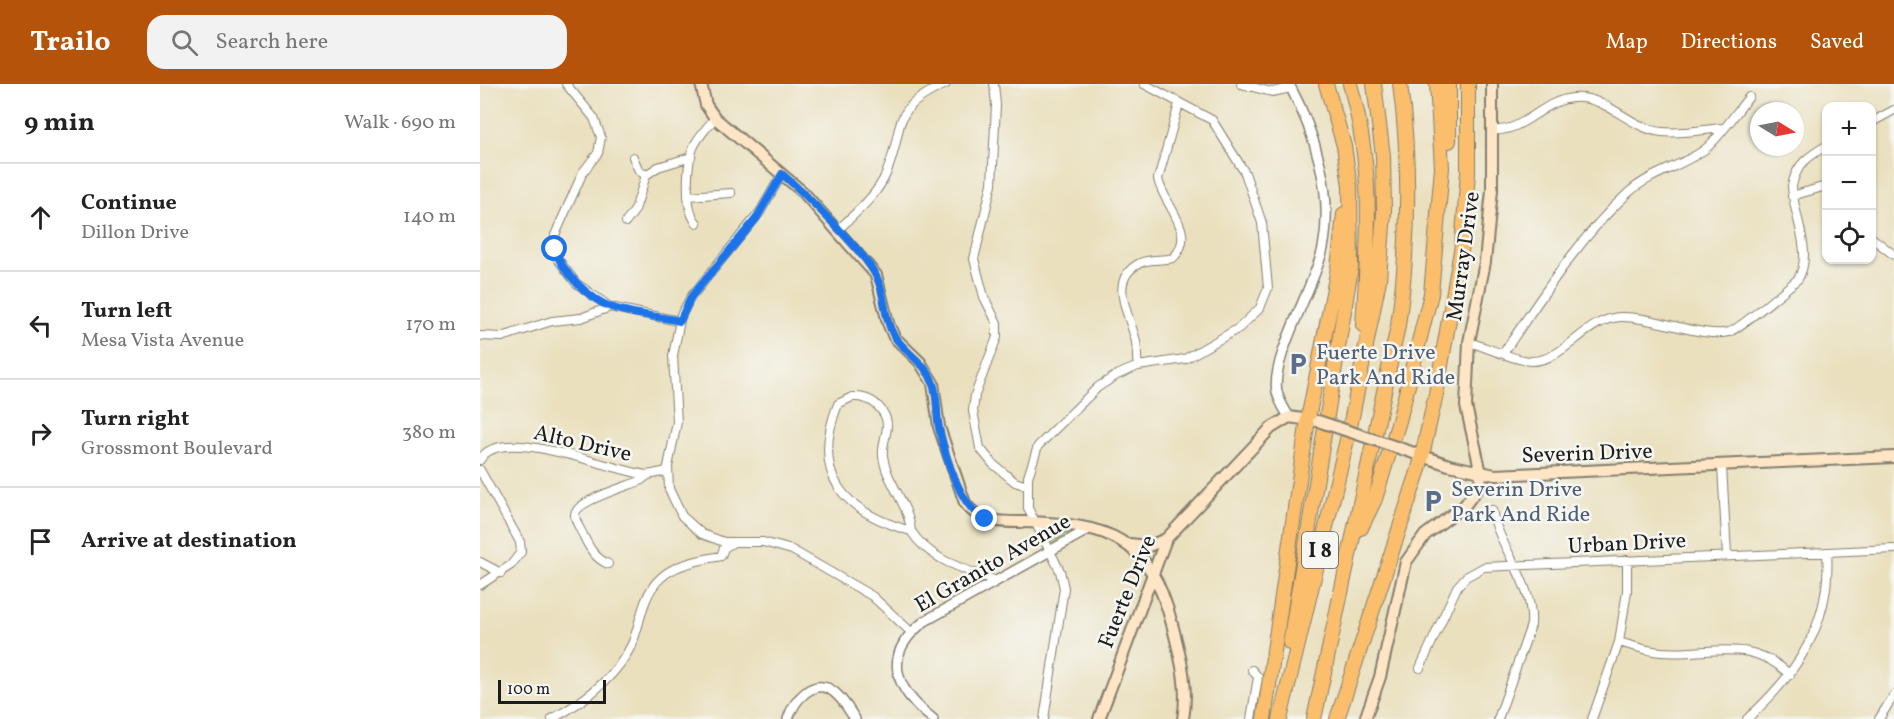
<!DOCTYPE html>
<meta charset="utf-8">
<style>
:root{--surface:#fff;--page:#f2f2f2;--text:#222;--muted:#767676;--line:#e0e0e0;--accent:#b45309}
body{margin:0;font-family:Vollkorn,serif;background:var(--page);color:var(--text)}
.controls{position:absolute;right:18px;top:18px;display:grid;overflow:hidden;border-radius:12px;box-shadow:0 2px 4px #0004}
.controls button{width:54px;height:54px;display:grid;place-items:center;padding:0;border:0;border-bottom:2px solid var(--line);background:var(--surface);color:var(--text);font:30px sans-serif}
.compass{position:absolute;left:1270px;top:18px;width:54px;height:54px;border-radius:50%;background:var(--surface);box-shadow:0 2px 4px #0004;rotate:100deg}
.scale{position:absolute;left:18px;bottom:15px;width:108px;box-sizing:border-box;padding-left:6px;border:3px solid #1c1c1c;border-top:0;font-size:16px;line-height:21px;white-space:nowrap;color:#1c1c1c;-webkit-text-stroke:4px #f6f6f2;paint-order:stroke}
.stop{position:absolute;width:18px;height:18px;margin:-14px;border:4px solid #1a73e8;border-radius:50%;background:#fff}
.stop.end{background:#1a73e8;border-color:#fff;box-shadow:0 2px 6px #0008}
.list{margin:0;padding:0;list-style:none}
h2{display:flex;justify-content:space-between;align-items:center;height:78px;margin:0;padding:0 24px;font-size:26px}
h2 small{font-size:20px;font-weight:400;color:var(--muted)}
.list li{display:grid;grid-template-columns:39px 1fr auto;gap:18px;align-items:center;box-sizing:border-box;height:108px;padding:0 24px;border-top:2px solid var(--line)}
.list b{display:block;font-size:22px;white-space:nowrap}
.list p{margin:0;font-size:20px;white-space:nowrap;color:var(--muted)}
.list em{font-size:20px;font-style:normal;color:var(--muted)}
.icon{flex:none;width:33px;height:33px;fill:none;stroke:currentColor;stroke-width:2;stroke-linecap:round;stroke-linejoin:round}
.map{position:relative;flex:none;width:1414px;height:635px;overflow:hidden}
header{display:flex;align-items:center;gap:36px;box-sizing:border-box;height:84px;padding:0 30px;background:var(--accent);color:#fff}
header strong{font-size:28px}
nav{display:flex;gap:33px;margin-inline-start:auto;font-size:21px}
.search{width:420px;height:54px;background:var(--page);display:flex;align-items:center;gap:15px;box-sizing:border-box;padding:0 21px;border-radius:18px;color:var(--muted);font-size:22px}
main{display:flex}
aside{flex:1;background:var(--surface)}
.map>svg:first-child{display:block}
.park{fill:url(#park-dots);stroke:#62764c;stroke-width:1.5}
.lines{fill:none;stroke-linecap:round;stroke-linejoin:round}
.minor-casing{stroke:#837e6d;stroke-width:10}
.tertiary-casing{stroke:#837e6d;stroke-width:12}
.secondary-casing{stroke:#837e6d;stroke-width:14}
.motorway-casing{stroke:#837e6d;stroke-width:16}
.minor{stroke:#fff;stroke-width:8}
.tertiary{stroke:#fff;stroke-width:9}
.secondary{stroke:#fde5c5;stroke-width:10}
.motorway{stroke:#fabe6d;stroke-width:14}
.secondary-bridge-casing{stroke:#837e6d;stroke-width:14;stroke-linecap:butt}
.secondary-bridge{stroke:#fde5c5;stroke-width:10}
.route{stroke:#1a73e8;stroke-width:8}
.labels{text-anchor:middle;stroke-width:5;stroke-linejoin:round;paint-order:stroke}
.shield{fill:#f6f6f2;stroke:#5d5d5c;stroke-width:1.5}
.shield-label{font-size:21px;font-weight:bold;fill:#1c1c1c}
.street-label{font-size:22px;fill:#1c1c1c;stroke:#f6f6f2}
.service-label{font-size:22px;fill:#4e5e75;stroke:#f6f6f2;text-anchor:start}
</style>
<header>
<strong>Trailo</strong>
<div class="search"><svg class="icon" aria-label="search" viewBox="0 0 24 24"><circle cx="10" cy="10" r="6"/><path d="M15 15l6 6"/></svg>Search here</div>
<nav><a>Map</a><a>Directions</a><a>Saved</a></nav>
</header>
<main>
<aside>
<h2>9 min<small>Walk · 690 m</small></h2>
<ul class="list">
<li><svg class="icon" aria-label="ahead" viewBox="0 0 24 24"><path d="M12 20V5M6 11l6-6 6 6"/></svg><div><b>Continue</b><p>Dillon Drive</p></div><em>140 m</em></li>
<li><svg class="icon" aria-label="left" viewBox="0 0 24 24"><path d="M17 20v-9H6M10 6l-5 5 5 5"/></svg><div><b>Turn left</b><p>Mesa Vista Avenue</p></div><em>170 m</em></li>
<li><svg class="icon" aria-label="right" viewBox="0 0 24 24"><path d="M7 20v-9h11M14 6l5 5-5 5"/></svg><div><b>Turn right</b><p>Grossmont Boulevard</p></div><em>380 m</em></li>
<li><svg class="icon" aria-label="arrive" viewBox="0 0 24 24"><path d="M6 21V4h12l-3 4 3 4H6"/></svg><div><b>Arrive at destination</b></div></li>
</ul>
</aside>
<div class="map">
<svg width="1414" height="635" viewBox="0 0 1414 635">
<defs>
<pattern id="park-dots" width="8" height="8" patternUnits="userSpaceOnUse" patternTransform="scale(1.5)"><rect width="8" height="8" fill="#a9d07b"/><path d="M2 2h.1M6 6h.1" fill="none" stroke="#91b26a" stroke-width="1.8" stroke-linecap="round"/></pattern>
</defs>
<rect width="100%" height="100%" fill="#f6f6f2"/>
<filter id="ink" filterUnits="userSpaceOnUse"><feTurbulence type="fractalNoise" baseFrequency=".0167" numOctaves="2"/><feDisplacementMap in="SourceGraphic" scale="12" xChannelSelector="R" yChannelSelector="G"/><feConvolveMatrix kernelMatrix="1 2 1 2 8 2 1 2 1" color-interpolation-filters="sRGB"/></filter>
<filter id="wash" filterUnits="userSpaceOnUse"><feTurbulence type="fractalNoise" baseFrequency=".008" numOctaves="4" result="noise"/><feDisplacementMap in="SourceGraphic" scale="24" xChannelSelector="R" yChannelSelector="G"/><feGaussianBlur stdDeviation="1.35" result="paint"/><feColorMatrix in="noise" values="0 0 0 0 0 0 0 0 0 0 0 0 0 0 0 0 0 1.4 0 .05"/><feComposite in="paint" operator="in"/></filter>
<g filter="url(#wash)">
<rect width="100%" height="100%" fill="#eae0be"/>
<!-- park -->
<path class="park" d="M559,444L590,447L591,448L569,462Z"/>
</g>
<g filter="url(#ink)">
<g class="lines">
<!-- minor casing -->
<g class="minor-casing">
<path id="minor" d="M86,0L114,34L121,53L118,69L103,88L75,151L77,174L96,199L130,223L199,237
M514,0L516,21L512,100L494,175L504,213L517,239V253L495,311L493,327L500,364L513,380L535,398L547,402
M761,0L792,8L811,4
M1392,38L1414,26
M1013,46C1043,49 1063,16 1093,14C1127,11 1150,45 1182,48C1201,50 1223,46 1242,44
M153,73L159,87L166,91
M302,90L280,128L211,213L201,231L193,272L197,338L188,383L189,405L202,432L222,450L244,458H283L312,466L392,512L431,548
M208,112L251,109
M1312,112L1346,102
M146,138L155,126L166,91L178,83L211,73
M217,139C204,126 206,77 215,60C220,51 228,42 235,34
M358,146C375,129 396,113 406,90C427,40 406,27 466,0
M1392,154L1414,171
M0,252L22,253L72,237L101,234L130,223
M989,258C1006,263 1036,277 1051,277C1085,277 1105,235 1140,233C1169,231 1225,255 1249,248C1258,246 1307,204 1318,195C1334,168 1313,132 1312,102C1316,80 1329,72 1346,62
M1024,268C1062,213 1098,155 1148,109C1170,89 1200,83 1224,66C1239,55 1256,28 1269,13
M658,282C656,273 658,264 655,254C649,229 627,196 660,179C670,174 682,177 693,174C719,149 683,121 678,95L699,20
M372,313C386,312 397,318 404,330C412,343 401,358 403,372C406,398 428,418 431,447C363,428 330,391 358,320Z
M0,376C20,338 134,388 168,391
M1242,382L1247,471
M0,386L40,458L41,468L31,481L0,501
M1012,426C1020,467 1054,498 1051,541L1018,635
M431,447C450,477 485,485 516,497
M0,478L21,489
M128,480C115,474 110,465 104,453C101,446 95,438 95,431C95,417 148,402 160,397L168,391L187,387
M1139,558C1153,562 1167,567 1181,568C1230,572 1269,551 1310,591
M940,584L977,503L986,493L1004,483L1414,465
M72,635C105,617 136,594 152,560C158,546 160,530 166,516C179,482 210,478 241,472L244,464L252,459
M564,635L584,504L580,487L548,424V393L558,362L618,303L637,291L658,282L705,275L759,244L780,224L788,204L782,139L765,89L732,36L664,0
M771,635L778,593L772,586
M1112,635L1139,558L1147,507V476
M1267,635C1317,590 1352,539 1347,468
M1399,635L1414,611"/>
</g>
<!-- tertiary casing -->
<g class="tertiary-casing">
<path id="tertiary" d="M809,333C805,326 799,317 797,308C790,275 835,202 843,164C854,109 835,49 809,0
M308,635C314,616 334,592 354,608C363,615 369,626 375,635
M453,635C414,605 401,570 445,537L609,445"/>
</g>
<!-- secondary casing -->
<g class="secondary-casing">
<path id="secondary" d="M221,0L226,21L235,34L324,109L396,191L408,239L414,253L440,278L453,299L459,343L485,419C499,439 521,438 543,438C628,440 669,452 692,540C700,572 709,602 703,635
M925,366L969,381L1015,391L1414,373
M649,460L669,462L686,455
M619,635L686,455L791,344L809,333L836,337
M885,635L900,593L926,478L945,451L985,421L1000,401L1001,389L986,322L989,258L1005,178L1012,106V0"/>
</g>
<!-- motorway casing -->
<g class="motorway-casing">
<path id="motorway" d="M870,0C894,86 889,153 883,241
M969,0V57
M881,444L895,415L919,337L951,210L962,84L957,0
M810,559L871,184L870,102L864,62L846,0
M784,635L828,335L858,184L864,130
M800,635L870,343L899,196L904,128L903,72L894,0
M834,635L918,242C929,161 931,81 920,0
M857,635L939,385L956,310L982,161L988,89V0"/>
</g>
<!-- minor -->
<use href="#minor" class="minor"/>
<!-- tertiary -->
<use href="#tertiary" class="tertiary"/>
<!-- secondary -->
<use href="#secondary" class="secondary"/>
<!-- motorway -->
<use href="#motorway" class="motorway"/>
<!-- secondary-bridge casing -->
<g class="secondary-bridge-casing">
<path id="secondary-bridge" d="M838,337L925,366"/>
</g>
<!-- secondary-bridge -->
<use href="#secondary-bridge" class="secondary-bridge"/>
</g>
</g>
<g class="lines" filter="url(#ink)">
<!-- route -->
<path class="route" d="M75,165C81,187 109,215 131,223C152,231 178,232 200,237L211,213L276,135L302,90C324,109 386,169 397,194C406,212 403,232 413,250C424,269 446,278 453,299C458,314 456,330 459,344C465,370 480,424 505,435"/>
</g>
<!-- icons -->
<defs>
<g id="parking-bare" transform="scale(1.8)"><path d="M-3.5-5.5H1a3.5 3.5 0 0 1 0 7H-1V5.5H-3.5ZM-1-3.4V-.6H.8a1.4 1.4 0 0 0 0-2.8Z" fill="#5c6f8a" stroke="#f6f6f2" stroke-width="2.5" paint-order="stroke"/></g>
</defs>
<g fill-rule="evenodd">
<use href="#parking-bare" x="818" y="280"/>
<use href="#parking-bare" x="953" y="417"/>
</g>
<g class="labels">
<!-- shield labels -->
<rect class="shield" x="822" y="448" width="36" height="36" rx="4.5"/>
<g class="shield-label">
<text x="840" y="473">I 8</text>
</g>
<!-- street labels -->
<g class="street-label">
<text transform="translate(982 172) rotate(-82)" y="8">Murray Drive</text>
<text transform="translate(103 358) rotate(13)" y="8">Alto Drive</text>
<text transform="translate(1107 368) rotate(-2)" y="8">Severin Drive</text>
<text transform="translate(1147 458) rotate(-3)" y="8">Urban Drive</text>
<text transform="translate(512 478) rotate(-30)" y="8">El Granito Avenue</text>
<text transform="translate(646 507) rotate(-68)" y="8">Fuerte Drive</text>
</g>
<!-- service labels -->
<g class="service-label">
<text x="836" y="275">Fuerte Drive<tspan x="836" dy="25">Park And Ride</tspan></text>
<text x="971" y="412">Severin Drive<tspan x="971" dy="25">Park And Ride</tspan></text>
</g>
</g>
</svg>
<div class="controls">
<button>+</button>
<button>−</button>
<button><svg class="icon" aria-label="locate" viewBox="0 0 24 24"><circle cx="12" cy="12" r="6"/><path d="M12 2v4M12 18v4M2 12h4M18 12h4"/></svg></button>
</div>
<svg class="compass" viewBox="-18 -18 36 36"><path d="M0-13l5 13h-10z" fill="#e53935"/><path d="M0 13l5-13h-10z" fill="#767676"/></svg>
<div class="scale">100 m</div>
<div class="stop" style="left:75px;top:165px"></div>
<div class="stop end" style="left:505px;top:435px"></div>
</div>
</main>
